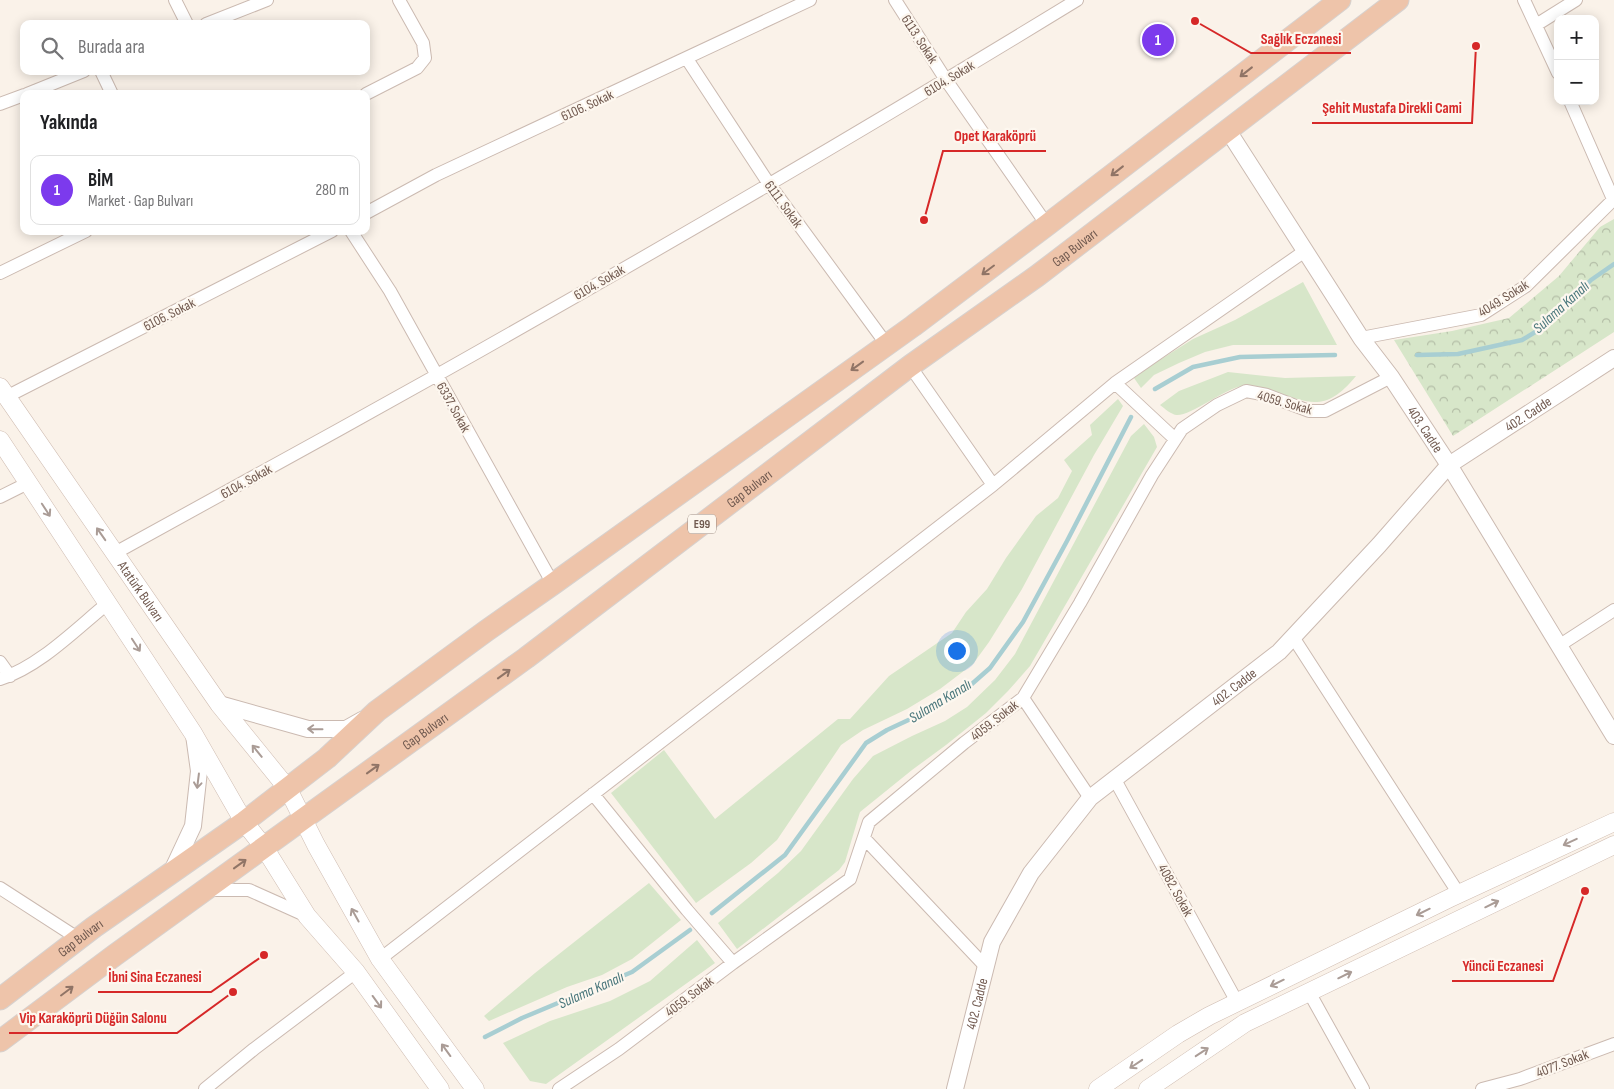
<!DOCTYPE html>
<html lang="tr">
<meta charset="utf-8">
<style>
:root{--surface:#fff;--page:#f2f2f2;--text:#202124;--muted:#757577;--line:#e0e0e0;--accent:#7c3aed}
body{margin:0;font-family:"Sofia Sans Condensed",sans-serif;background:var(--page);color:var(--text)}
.controls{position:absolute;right:15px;top:15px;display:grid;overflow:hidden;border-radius:10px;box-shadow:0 2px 12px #0003}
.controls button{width:45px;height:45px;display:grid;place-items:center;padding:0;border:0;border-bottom:1px solid var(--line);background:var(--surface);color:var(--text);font:25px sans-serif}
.you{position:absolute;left:956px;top:650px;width:18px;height:18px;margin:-12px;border:4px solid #fff;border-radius:50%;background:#1a73e8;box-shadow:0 0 0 8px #1a73e833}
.badge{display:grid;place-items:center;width:32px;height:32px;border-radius:50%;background:var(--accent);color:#fff;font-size:16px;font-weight:700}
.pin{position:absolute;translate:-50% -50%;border:2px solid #fff;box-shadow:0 1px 5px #0006}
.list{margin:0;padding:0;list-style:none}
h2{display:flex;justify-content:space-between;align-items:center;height:65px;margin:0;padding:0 20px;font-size:21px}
h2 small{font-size:16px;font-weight:400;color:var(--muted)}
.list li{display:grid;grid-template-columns:32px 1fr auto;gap:15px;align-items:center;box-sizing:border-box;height:70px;margin:0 10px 10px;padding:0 10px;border:1px solid var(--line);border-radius:10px}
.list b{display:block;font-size:19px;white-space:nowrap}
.list p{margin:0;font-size:16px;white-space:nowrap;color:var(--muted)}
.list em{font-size:16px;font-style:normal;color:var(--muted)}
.icon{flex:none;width:28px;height:28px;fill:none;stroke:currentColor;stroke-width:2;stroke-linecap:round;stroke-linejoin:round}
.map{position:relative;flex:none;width:1614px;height:1089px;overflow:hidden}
.search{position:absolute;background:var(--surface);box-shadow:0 2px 12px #0003;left:20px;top:20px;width:350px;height:55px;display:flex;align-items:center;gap:12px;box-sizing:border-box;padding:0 18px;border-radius:10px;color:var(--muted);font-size:19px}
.panel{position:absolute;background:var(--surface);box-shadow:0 2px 12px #0003;left:20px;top:90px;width:350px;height:145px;border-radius:10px}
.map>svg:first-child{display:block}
.grass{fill:#d7e6c9}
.park{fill:url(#park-crowns)}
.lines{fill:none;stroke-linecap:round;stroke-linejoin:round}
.stream{stroke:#a8ced2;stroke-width:4.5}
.minor-casing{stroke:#cbbab1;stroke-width:14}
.tertiary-casing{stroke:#cbbab1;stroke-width:18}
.secondary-casing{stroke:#cfbcb1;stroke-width:19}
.trunk-casing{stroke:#d7d1ce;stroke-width:23}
.minor{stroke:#fff;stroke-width:12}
.tertiary{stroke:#fff;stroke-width:16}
.secondary{stroke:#fff;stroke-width:18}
.trunk{stroke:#eec4aa;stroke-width:21}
.oneway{stroke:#907466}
.oneway2{stroke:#aa9c96}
.labels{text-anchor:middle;stroke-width:4.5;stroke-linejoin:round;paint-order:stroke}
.shield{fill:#fdf7ef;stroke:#9b8980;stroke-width:1}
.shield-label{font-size:12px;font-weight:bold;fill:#715a50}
.street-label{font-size:14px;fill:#715a50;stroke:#fdf7ef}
.water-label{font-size:15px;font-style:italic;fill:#49767b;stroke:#fdf7ef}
.leader{fill:none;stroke:#d62828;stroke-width:2}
.callout-dot{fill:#d62828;stroke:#fdf7ef;stroke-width:2}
.callout-label{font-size:15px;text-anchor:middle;font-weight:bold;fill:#d62828;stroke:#fdf7ef;stroke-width:4.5;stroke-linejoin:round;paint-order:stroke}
</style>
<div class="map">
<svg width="1614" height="1089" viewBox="0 0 1614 1089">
<defs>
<pattern id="park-crowns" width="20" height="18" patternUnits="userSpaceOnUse" patternTransform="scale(1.25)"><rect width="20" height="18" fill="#d7e6c9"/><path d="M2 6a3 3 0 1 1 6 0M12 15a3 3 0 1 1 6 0" fill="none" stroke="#b3bda6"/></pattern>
</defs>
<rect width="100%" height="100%" fill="#faf2e9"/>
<!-- grass -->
<path class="grass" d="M1303,282L1337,345H1233L1205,352L1179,363L1154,375L1141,388L1134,378L1155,363L1193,339L1235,320Z
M1228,372L1285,378L1356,376C1324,415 1308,402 1268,389C1260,387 1251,384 1242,386C1224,389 1189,417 1176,415C1171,414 1165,409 1160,405L1179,391Z
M1118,399L1123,406L1094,455L1022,589L989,642L973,664L940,689L907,709L863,730L841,745L777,840L751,863L696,903L611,793L664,750L715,819L838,719H850L889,676L952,633L966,612L987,589L1006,558L1036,516L1058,498L1072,471L1064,460L1092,435L1090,425Z
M1144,424L1154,437L1157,447L1030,666L1008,691L986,713L946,745L912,770L860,812L845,862L839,870L737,949L718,923L778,873L801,851L853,779L873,756L912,736L945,721L967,707L995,680L1015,654L1131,436Z
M649,883L681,920L632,959L602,975L567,987L489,1021L484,1016L535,973Z
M697,940L715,963L546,1084L530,1081L503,1043L550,1021L610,1001L650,981Z"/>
<!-- park -->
<path class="park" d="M1614,219V332L1453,436L1394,340L1452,331L1509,318L1559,276L1600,227Z"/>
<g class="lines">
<!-- stream -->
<path class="stream" d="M1417,355L1458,354L1522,340L1545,326L1591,280L1614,264
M1155,389L1193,367L1240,357L1335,355
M712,913L785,855L866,743L887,730L932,709L965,690L990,668L1023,622L1067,541L1131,417
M485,1037L522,1018L632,972L690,930"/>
<!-- minor casing -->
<g class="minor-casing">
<path id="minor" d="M175,0L187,24
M895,0L946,80L1047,225
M1524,0L1558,73
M206,24L267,0
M1536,25L1576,0
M687,59L769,184L887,345
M101,71L112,94
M27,94L84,71
M366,94L417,68L425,58L423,43L399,0
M1570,101L1613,199
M0,104L24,95
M366,213L436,175L810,0
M351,231L390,291L553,584
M0,273L86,231
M1361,338L1481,315L1526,286L1614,199
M910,366L993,485
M1115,383L1175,439
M6,397L332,231
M0,497L28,483
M115,553C222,494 330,435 437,375C652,254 866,129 1077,0
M1293,637L1459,894
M1560,645L1614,610
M0,662L10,676
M0,679C39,667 76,629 108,603
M1023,698L1090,798
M1114,778L1237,1002
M593,794L687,910L733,963
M864,838L986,967
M0,888L79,939
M207,890H249L307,916
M380,959L993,485L1115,383L1305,251
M1309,992L1363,1089
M205,1089L254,1049L356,972
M559,1089L619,1049L733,963L850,879L869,822L964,743L1023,698L1080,603L1152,475L1182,429L1217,405L1246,391L1267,395L1309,411H1325L1391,377
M1482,1089L1520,1079L1614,1044"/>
</g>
<!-- tertiary casing -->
<g class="tertiary-casing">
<g id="tertiary">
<path id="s1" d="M1227,129L1361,338L1391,377L1449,465L1614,736"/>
<path d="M219,704L308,729H346L362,720"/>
<path d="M172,871L193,826L199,771L194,735"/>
<path id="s2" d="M955,1089L992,942L1031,873L1090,798L1279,652L1379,545L1449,465L1614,358"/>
</g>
</g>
<!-- secondary casing -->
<g class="secondary-casing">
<g id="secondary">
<path id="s3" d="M0,387L219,704L288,789L316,845L380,959L475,1089"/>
<path d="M0,440L193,733L244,822L264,847L307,916L356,972L440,1089"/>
<path d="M1098,1089L1178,1034L1209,1016L1450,898L1614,822"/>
<path d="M1148,1089L1245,1023L1614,845"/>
</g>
</g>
<!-- trunk casing -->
<g class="trunk-casing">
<g id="trunk">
<path id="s4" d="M0,999L94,927L244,822L327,758L377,711L486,631L553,584L913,326L1047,225L1340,0"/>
<path id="s5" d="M0,1041L115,955L526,658L910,366L1037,276L1398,0"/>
</g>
</g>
<!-- minor -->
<use href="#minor" class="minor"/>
<!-- tertiary -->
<use href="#tertiary" class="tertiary"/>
<!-- secondary -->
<use href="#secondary" class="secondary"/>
<!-- trunk -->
<use href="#trunk" class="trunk"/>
</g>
<!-- one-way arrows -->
<defs><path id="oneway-shaft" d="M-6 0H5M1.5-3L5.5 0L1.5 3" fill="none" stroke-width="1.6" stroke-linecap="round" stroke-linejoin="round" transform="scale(1.25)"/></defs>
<g class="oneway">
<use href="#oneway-shaft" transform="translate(1246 72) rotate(142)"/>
<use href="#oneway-shaft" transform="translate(1117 171) rotate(142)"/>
<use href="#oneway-shaft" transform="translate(988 270) rotate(143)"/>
<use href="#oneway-shaft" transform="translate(857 366) rotate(144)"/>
<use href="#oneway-shaft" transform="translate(504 674) rotate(-36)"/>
<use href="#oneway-shaft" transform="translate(373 769) rotate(-36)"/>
<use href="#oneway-shaft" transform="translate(240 864) rotate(-36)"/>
<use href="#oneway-shaft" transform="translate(67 991) rotate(-37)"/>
</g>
<g class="oneway2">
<use href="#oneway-shaft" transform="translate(46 510) rotate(57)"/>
<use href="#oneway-shaft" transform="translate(101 534) rotate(-125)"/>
<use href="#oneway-shaft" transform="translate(136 645) rotate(57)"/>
<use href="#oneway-shaft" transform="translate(315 729) rotate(-179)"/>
<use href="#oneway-shaft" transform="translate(257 751) rotate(-129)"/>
<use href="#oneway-shaft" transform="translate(198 781) rotate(97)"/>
<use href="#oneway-shaft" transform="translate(1570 842) rotate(155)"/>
<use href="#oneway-shaft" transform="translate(1492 904) rotate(-26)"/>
<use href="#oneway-shaft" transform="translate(1423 912) rotate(154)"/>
<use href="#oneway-shaft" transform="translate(355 915) rotate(-119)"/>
<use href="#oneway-shaft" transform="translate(1345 975) rotate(-26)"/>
<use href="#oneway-shaft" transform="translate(1277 983) rotate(154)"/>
<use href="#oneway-shaft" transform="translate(377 1002) rotate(54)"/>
<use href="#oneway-shaft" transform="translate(446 1050) rotate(-126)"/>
<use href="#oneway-shaft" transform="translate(1202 1052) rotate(-33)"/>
<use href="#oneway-shaft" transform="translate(1136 1064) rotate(146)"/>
</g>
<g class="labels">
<!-- shield labels -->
<rect class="shield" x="688" y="514.5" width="28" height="19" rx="4"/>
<g class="shield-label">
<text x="702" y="528">E99</text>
</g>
<!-- street labels -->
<g class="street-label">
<text transform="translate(920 39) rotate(57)" y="5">6113. Sokak</text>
<text transform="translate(949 78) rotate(-31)" y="5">6104. Sokak</text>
<text transform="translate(587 105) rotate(-25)" y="5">6106. Sokak</text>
<text transform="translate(784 204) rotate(54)" y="5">6111. Sokak</text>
<text dy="5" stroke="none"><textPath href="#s5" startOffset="1336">Gap Bulvarı</textPath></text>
<text transform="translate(599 282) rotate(-30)" y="5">6104. Sokak</text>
<text transform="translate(1503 298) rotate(-32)" y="5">4049. Sokak</text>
<text transform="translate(169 314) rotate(-27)" y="5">6106. Sokak</text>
<text transform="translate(1285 402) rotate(16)" y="5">4059. Sokak</text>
<text transform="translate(454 407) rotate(61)" y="5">6337. Sokak</text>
<text dy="5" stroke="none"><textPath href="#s2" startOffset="912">402. Cadde</textPath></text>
<text dy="5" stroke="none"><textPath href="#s1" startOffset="360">403. Cadde</textPath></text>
<text transform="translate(246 481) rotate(-29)" y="5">6104. Sokak</text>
<text dy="5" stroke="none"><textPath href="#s5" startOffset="931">Gap Bulvarı</textPath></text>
<text dy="5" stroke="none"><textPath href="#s3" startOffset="248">Atatürk Bulvarı</textPath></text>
<text dy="5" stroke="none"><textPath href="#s2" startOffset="508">402. Cadde</textPath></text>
<text transform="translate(994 720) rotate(-38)" y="5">4059. Sokak</text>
<text dy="5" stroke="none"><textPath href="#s5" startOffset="526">Gap Bulvarı</textPath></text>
<text transform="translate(1176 890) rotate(61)" y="5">4082. Sokak</text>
<text dy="5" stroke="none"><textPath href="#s4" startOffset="101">Gap Bulvarı</textPath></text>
<text transform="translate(689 996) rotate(-37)" y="5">4059. Sokak</text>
<text dy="5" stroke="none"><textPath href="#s2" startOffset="88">402. Cadde</textPath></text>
<text transform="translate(1562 1063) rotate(-21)" y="5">4077. Sokak</text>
</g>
<!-- water labels -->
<g class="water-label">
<text transform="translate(1561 307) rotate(-42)" y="5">Sulama Kanalı</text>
<text transform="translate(940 701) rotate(-31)" y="5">Sulama Kanalı</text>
<text transform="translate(591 990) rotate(-24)" y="5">Sulama Kanalı</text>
</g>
</g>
<!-- callouts -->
<path class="leader" d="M1195 21L1251 53H1351M1476 46L1472 123H1312M924 220L943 151H1046M1585 891L1553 981H1452M264 955L211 992H98M233 992L177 1033H9"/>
<g class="callout-dot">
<circle cx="1195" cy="21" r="5"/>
<circle cx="1476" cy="46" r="5"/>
<circle cx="924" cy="220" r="5"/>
<circle cx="1585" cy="891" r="5"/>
<circle cx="264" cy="955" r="5"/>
<circle cx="233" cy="992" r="5"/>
</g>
<g class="callout-label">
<text x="1301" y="44">Sağlık Eczanesi</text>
<text x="1392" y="113">Şehit Mustafa Direkli Cami</text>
<text x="995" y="141">Opet Karaköprü</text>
<text x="1503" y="971">Yüncü Eczanesi</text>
<text x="155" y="982">İbni Sina Eczanesi</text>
<text x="93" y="1023">Vip Karaköprü Düğün Salonu</text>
</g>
</svg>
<div class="controls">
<button>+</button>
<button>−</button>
</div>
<div class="you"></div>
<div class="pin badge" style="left:1158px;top:40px">1</div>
<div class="search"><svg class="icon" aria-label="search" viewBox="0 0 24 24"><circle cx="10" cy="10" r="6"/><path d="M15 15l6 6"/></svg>Burada ara</div>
<section class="panel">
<h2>Yakında<small></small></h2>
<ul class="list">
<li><span class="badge">1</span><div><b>BİM</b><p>Market · Gap Bulvarı</p></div><em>280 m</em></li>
</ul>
</section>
</div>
